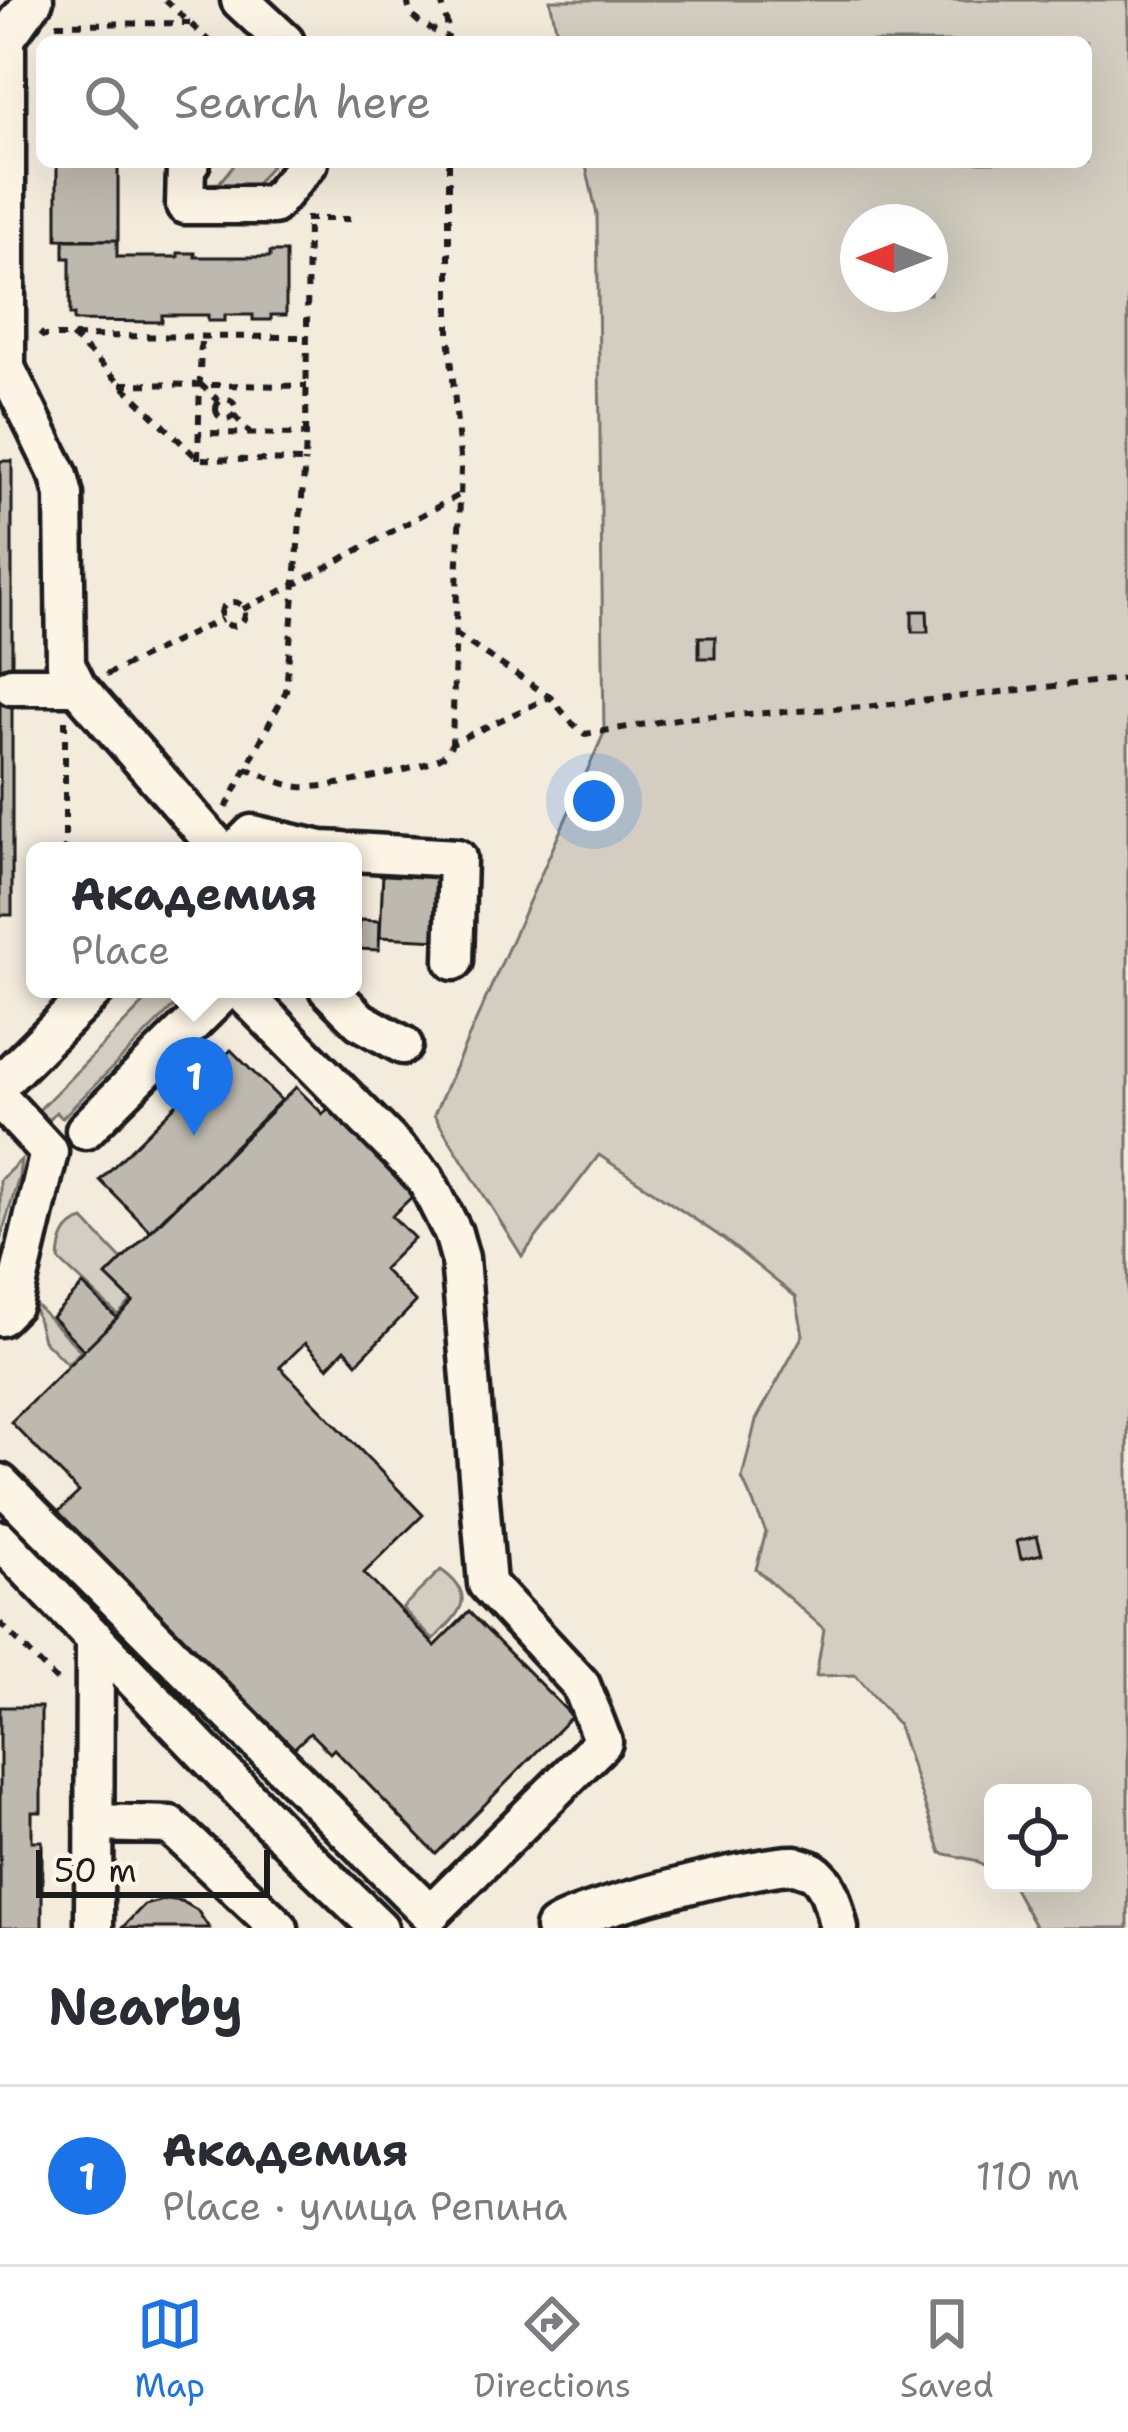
<!DOCTYPE html>
<meta charset="utf-8">
<style>
:root{--surface:#fff;--page:#f7f7f7;--text:#2b2b33;--muted:#7c7c81;--line:#e1e1e2;--accent:#1a73e8}
body{margin:0;font-family:"Shantell Sans",sans-serif;background:var(--page);color:var(--text)}
.controls{position:absolute;right:36px;bottom:36px;display:grid;overflow:hidden;border-radius:18px;box-shadow:0 12px 48px #0002}
.controls button{width:108px;height:108px;display:grid;place-items:center;padding:0;border:0;border-bottom:3px solid var(--line);background:var(--surface);color:var(--text);font:60px sans-serif}
.compass{position:absolute;left:840px;top:204px;width:108px;height:108px;border-radius:50%;background:var(--surface);box-shadow:0 12px 48px #0002;rotate:270deg}
.scale{position:absolute;left:36px;bottom:30px;width:234px;box-sizing:border-box;padding-left:12px;border:6px solid #1c1c1c;border-top:0;font-size:33px;line-height:42px;white-space:nowrap;color:#1c1c1c;-webkit-text-stroke:9px #fcf5e5;paint-order:stroke}
.you{position:absolute;left:594px;top:801px;width:42px;height:42px;margin:-30px;border:9px solid #fff;border-radius:50%;background:#1a73e8;box-shadow:0 0 0 18px #1a73e833}
.badge{display:grid;place-items:center;width:78px;height:78px;border-radius:50%;background:var(--accent);color:#fff;font-size:39px;font-weight:700}
.pin{position:absolute;translate:-50% -99px;filter:drop-shadow(0 3px 6px #0008)}
.pin::after{content:'';position:absolute;top:63px;width:42px;height:36px;background:inherit;clip-path:polygon(0 0,100% 0,50% 100%)}
.popup{position:absolute;left:26px;top:842px;width:336px;height:156px;box-sizing:border-box;display:grid;place-content:center;border-radius:18px;background:var(--surface);filter:drop-shadow(0 3px 9px #0005);font-size:39px;white-space:nowrap;color:var(--muted)}
.popup b{font-size:45px;color:var(--text)}
.popup::after{content:'';position:absolute;left:50%;top:100%;margin-left:-24px;border:24px solid transparent;border-top-color:var(--surface)}
.list{margin:0;padding:0;list-style:none}
h2{display:flex;justify-content:space-between;align-items:center;height:156px;margin:0;padding:0 48px;font-size:51px}
h2 small{font-size:39px;font-weight:400;color:var(--muted)}
.list li{display:grid;grid-template-columns:78px 1fr auto;gap:36px;align-items:center;box-sizing:border-box;height:180px;padding:0 48px;border-top:3px solid var(--line)}
.list b{display:block;font-size:45px;white-space:nowrap}
.list p{margin:0;font-size:39px;white-space:nowrap;color:var(--muted)}
.list em{font-size:39px;font-style:normal;color:var(--muted)}
.icon{flex:none;width:66px;height:66px;fill:none;stroke:currentColor;stroke-width:2;stroke-linecap:round;stroke-linejoin:round}
.map{position:relative;flex:none;width:1128px;height:1928px;overflow:hidden}
.search{position:absolute;background:var(--surface);box-shadow:0 12px 48px #0002;left:36px;right:36px;top:36px;height:132px;display:flex;align-items:center;gap:30px;box-sizing:border-box;padding:0 42px;border-radius:18px;color:var(--muted);font-size:45px}
.sheet{height:336px;background:var(--surface)}
nav{display:flex;justify-content:space-around;align-items:center;box-sizing:border-box;height:168px;border-top:3px solid var(--line);background:var(--surface);font-size:33px;color:var(--muted)}
nav a{display:grid;justify-items:center;gap:6px}
nav .on{color:var(--accent)}
.map>svg:first-child{display:block}
.green{fill:#d3cec1;stroke:#78756e;stroke-width:3;fill-rule:evenodd}
.building{fill:#beb9ae;stroke:#1c1c1c;stroke-width:3}
.lines{fill:none;stroke-linecap:round;stroke-linejoin:round}
.minor-casing{stroke:#1c1c1c;stroke-width:45}
.path{stroke:#1c1c1c;stroke-width:6;stroke-dasharray:9 9;stroke-linecap:butt}
.minor{stroke:#fcf5e5;stroke-width:36}
</style>
<div class="map">
<svg width="1128" height="1928" viewBox="0 0 1128 1928">
<rect width="100%" height="100%" fill="#f3ecdd"/>
<filter id="ink" filterUnits="userSpaceOnUse"><feTurbulence type="fractalNoise" baseFrequency=".00833" numOctaves="2"/><feDisplacementMap in="SourceGraphic" scale="24" xChannelSelector="R" yChannelSelector="G"/><feConvolveMatrix kernelMatrix="1 2 1 2 8 2 1 2 1" color-interpolation-filters="sRGB"/></filter>
<g filter="url(#ink)">
<!-- green -->
<path class="green" d="M550,0H1128V1928H1036L1011,1883H1083V1793H993V1872L974,1860L941,1853L897,1723L856,1675L816,1676L824,1629L756,1569L766,1532L742,1478L756,1420L803,1335L796,1297L724,1239L599,1155L522,1256L434,1115L604,733L597,215L585,162H1086V42H559ZM858,222H930V294H858Z
M236,162H274L256,184L268,195L194,190L199,184L219,183Z
M158,989H182L183,997L62,1118L56,1112L44,1125L39,1110Z
M21,1160L19,1177L0,1241V1180Z
M84,1220L122,1260L106,1276L131,1301L118,1315L59,1260C60,1242 64,1225 84,1220Z
M36,1305L81,1351L67,1364L43,1340L34,1307Z
M441,1570C480,1597 458,1615 433,1640L402,1608Z"/>
<!-- building -->
<path class="building" d="M57,162H118V240L57,239Z
M64,240H117V257H178V253H195V257H270V252H286V315H271V320H253V315H225V321H208V315H162V322L74,321V315H70V258H64Z
M0,461H12V915H0Z
M912,611H927L928,632H912Z
M699,637H715V658H699Z
M383,873L443,877L440,940L380,937Z
M360,920L380,921L379,950L358,949Z
M231,1050L281,1100L150,1231L100,1180Z
M296,1087L323,1114L335,1101L420,1189L392,1216L414,1238L383,1269L416,1302L357,1363L345,1349L328,1367L305,1343L280,1367L423,1515L364,1573L435,1646L469,1612L572,1716L436,1854L334,1749L330,1753L310,1733L289,1753L56,1514L79,1492L11,1422L133,1302L106,1276Z
M83,1285L117,1318L84,1350L52,1317Z
M1037,1536L1042,1554L1021,1559L1017,1541Z
M0,1707H41V1812H32V1841H42V1928H0Z
M167,1899L181,1901L197,1910L209,1928H122L144,1905Z"/>
<g class="lines">
<!-- minor casing -->
<g class="minor-casing">
<path id="minor" d="M34,0L6,38V368L59,476L64,495L66,664L77,686L221,851
M240,0L285,42
M191,162L186,168L185,205H273L309,162
M12,686H77
M235,851L252,834L321,850L343,851
M353,852L457,858L454,961
M328,989L360,1021L403,1045
M0,1084L96,989
M0,1099L49,1152L13,1304L0,1317
M85,1130L227,989
M0,1483L430,1914L603,1742L581,1685L487,1584L460,1258L453,1233L425,1178L239,989
M0,1540L292,1844L379,1928
M94,1823L170,1825L279,1928
M94,1928L95,1638
M554,1928C577,1910 764,1863 795,1865C797,1866 811,1870 812,1871C830,1882 834,1909 839,1928"/>
</g>
<!-- path -->
<path class="path" d="M165,0L210,42
M408,0C407,22 430,28 447,37
M441,0L447,23L448,42
M56,24L190,23
M449,162V334L461,469L452,743
M305,219H350
M40,332L43,336L307,337
M72,336L198,459L305,461L306,434L199,433
M121,384L307,386
M200,384L219,401
M216 409a10 10 0 1 1 20 0a10 10 0 1 1-20 0Z
M234,415L250,433
M306,434L308,219
M198,459L201,337
M221 614a12 12 0 1 1 24 0a12 12 0 1 1-24 0Z
M243,609L294,585L461,494
M455,634L550,697
M106,675L222,619
M65,720V851
M246,768C263,775 282,785 300,787C322,790 422,769 440,758C448,753 448,751 452,743L550,697L572,723L585,734L683,718L865,707L1128,678
M226,808L286,691L305,461
M0,1623L61,1685"/>
<!-- minor -->
<use href="#minor" class="minor"/>
</g>
</g>
</svg>
<div class="controls">
<button><svg class="icon" aria-label="locate" viewBox="0 0 24 24"><circle cx="12" cy="12" r="6"/><path d="M12 2v4M12 18v4M2 12h4M18 12h4"/></svg></button>
</div>
<svg class="compass" viewBox="-18 -18 36 36"><path d="M0-13l5 13h-10z" fill="#e53935"/><path d="M0 13l5-13h-10z" fill="#7c7c81"/></svg>
<div class="scale">50 m</div>
<div class="you"></div>
<div class="pin badge" style="left:194px;top:1136px">1</div>
<div class="popup"><b>Академия</b>Place</div>
<div class="search"><svg class="icon" aria-label="search" viewBox="0 0 24 24"><circle cx="10" cy="10" r="6"/><path d="M15 15l6 6"/></svg>Search here</div>
</div>
<section class="sheet">
<h2>Nearby<small></small></h2>
<ul class="list">
<li><span class="badge">1</span><div><b>Академия</b><p>Place · улица Репина</p></div><em>110 m</em></li>
</ul>
</section>
<nav>
<a class="on"><svg class="icon" aria-label="map" viewBox="0 0 24 24"><path d="M3 6l6-2 6 2 6-2v14l-6 2-6-2-6 2zM9 4v14M15 6v14"/></svg>Map</a>
<a><svg class="icon" aria-label="directions" viewBox="0 0 24 24"><path d="M12 3l9 9-9 9-9-9zM9 14v-3h6M13 9l2 2-2 2"/></svg>Directions</a>
<a><svg class="icon" aria-label="saved" viewBox="0 0 24 24"><path d="M7 4h10v16l-5-4-5 4z"/></svg>Saved</a>
</nav>
